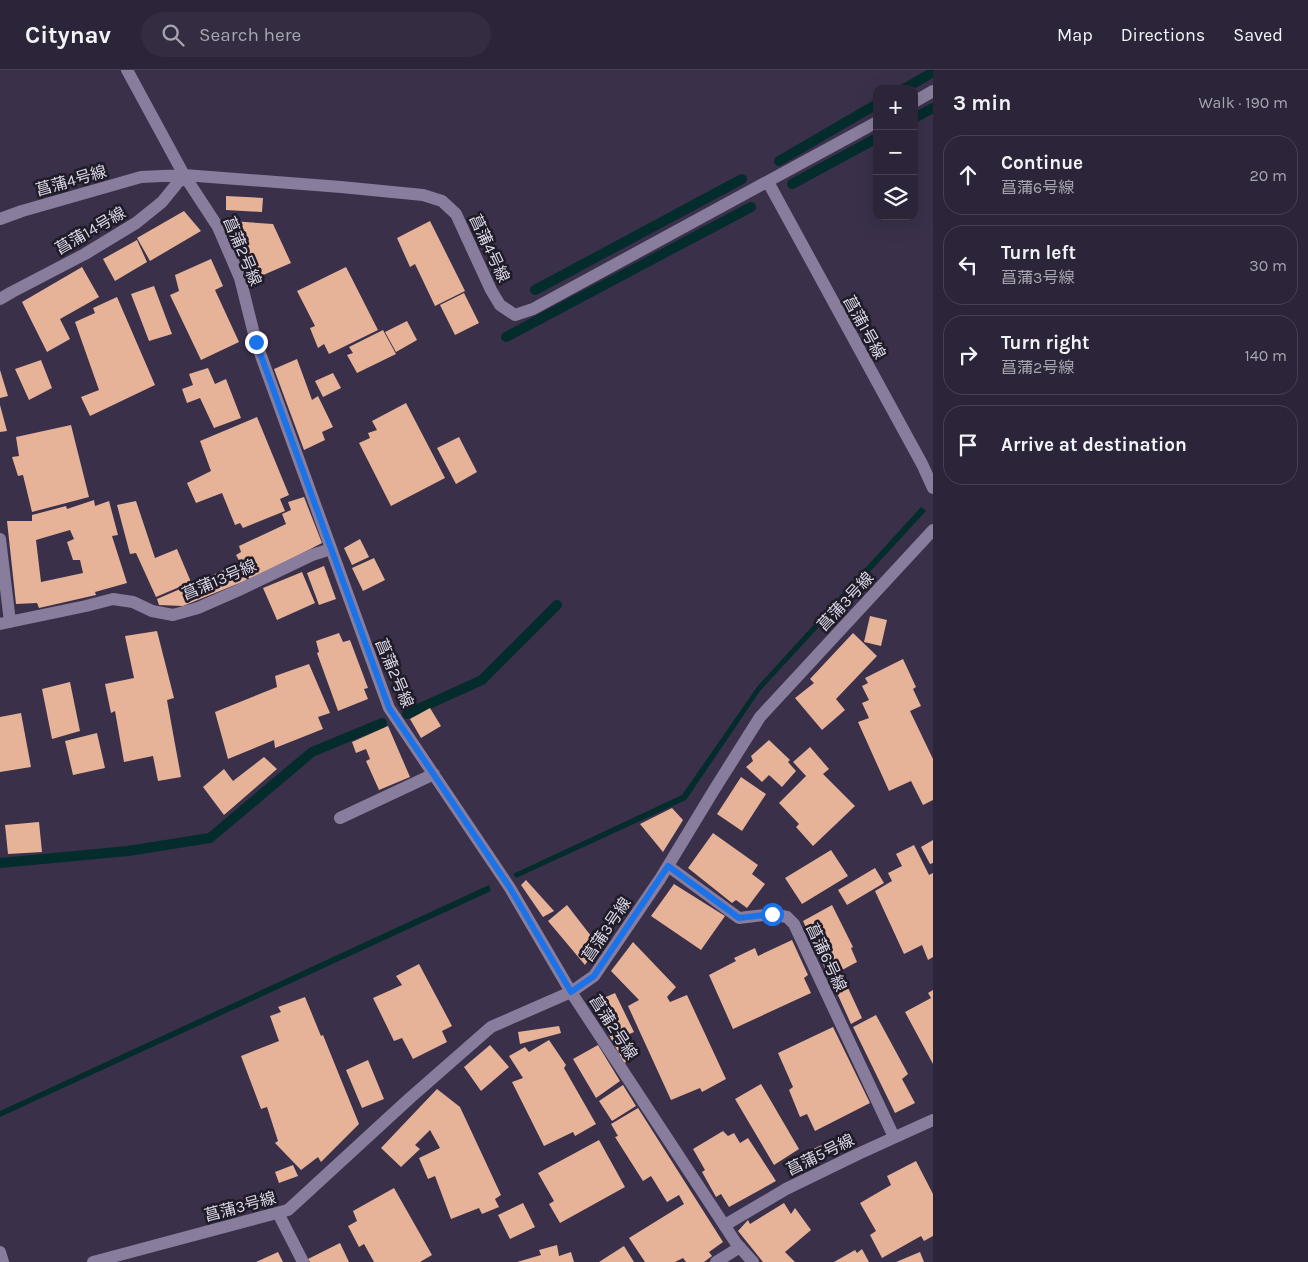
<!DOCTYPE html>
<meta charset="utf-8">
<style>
:root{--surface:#2c2438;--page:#342c40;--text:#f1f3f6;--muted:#a6a4ae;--line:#484153}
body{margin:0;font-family:Karla,"Noto Sans JP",sans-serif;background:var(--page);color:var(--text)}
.controls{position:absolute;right:15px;top:15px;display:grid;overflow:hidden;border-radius:10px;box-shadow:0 5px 20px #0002}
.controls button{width:45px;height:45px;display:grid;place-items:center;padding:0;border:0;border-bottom:1px solid var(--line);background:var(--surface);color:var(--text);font:25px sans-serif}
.stop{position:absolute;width:15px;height:15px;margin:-11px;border:4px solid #1a73e8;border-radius:50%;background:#fff}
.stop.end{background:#1a73e8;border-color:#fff;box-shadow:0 1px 5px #0008}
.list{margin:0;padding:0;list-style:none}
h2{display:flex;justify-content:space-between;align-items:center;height:65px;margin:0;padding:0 20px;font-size:21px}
h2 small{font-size:16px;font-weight:400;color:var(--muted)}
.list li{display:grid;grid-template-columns:32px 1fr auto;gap:15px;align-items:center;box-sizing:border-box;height:80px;margin:0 10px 10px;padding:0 10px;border:1px solid var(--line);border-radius:20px}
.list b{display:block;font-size:19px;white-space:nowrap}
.list p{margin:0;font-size:16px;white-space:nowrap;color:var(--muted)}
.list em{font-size:16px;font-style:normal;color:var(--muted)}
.icon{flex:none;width:28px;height:28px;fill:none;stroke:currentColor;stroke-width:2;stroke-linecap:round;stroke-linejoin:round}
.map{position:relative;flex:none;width:933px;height:1192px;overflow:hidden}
header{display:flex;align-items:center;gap:30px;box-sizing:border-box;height:70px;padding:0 25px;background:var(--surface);border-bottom:1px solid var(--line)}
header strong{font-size:24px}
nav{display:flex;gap:28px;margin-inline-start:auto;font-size:18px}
.search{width:350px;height:45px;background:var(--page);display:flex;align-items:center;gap:12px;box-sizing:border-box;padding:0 18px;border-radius:28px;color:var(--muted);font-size:19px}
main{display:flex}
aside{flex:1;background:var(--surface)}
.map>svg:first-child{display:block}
.water{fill:#042c2d}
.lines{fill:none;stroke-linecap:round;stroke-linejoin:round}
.stream{stroke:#042c2d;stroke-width:10}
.building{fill:#e6b298;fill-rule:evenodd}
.minor{stroke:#887d9c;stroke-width:12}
.route{stroke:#1a73e8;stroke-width:6}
.labels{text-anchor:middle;stroke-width:5;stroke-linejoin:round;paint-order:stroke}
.street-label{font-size:16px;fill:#dcd7e7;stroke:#1f1b27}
</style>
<header>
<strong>Citynav</strong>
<div class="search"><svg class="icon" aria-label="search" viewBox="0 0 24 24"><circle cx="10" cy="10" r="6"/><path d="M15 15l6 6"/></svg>Search here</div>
<nav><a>Map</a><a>Directions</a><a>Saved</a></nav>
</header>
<main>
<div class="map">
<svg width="933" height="1192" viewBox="0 0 933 1192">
<rect width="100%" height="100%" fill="#3a304a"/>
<!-- water -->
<path class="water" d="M921,437L926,441L760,621L686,730L516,808L513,804L682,725L757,617Z
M489,815L491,821L0,1047V1041Z"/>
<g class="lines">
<!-- stream -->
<path class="stream" d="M904,19L933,2
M914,48L933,38
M779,91L877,34
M792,114L877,68
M535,220L742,109
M506,267L751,137
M407,644L482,610L557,535
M0,793L128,781L210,768L312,682L382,653"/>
</g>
<!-- building -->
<path class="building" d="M226,126L263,128L262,142L226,140Z
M184,141L201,161L150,191L137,168Z
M231,151L273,154L291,193L254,209Z
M430,151L465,221L435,236L415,194L410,197L397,168Z
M137,170L147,192L115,211L103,189Z
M211,189L223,216L215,220L239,272L201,290L170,225L179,221L175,205Z
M82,197L99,227L60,249L70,269L47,282L22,232Z
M346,197L378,260L329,284L324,274L318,278L310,258L315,256L297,221Z
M154,216L172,264L149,271L131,224Z
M464,223L479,253L455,265L440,235Z
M117,227L155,315L90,346L81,327L99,320L75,252L95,243L93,238Z
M407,251L417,270L396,282L385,262Z
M383,260L396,284L357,303L347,285L353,283L349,277Z
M297,289L312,330L318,326L333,357L322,362L325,370L304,380L274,299Z
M41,290L52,318L29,330L15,299Z
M208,298L215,314L226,309L241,348L214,358L200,328L187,333L182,319L193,315L189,304Z
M0,300L8,326L0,328Z
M333,303L341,318L323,327L315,311Z
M406,333L445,408L391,436L359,373L370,368L368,363L377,360L372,351Z
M0,335L7,361L0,362Z
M257,347L289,425L280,429L285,441L243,458L240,453L235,455L222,423L196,433L187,413L211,401L200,371Z
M71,355L89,427L32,442L23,405L18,406L12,387L19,386L16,367Z
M459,367L477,402L456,414L437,378Z
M304,427L322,473L250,510L236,485L241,482L239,476L286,454L282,444L291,440L288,432Z
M94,430L95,436L109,431L118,465L112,466L127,513L95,522L96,525L39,538L37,533L16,534L7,451H32V445L66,436L67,439ZM70,460L74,469L67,472L73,490H80L83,503L41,512L36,470Z
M136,431L155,488L177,479L191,512L156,527L136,483L130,484L117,435Z
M360,469L369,487L352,495L344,478Z
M374,488L385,510L363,521L352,498Z
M238,494L247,510L183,536L159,535L157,529Z
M324,496L336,529L319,535L307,503Z
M302,502L315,533L277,550L263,518Z
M870,546L887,550L881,576L864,572Z
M157,561L174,628L167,630L181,707L158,711L153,686L124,692L115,641L111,643L105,614L134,608L125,566Z
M339,563L343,572L350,570L368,618L364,619L368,629L338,641L317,583L319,582L316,571Z
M853,563L877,586L836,629L845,640L822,660L795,628L814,613L810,609Z
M393,585L407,621L399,624L385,588Z
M903,589L916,617L913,619L921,636L910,641L933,689V730L923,735L911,711L889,721L858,652L869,648L862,633L869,630L862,616L868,613L865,608Z
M309,594L330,643L318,647L323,659L275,678L274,670L228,689L215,642L277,617L275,606Z
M70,612L80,661L52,669L42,619Z
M430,638L441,656L421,668L410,649Z
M21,643L31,697L0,702V647Z
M388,656L410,707L379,720L366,691L370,689L366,679L356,683L352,672Z
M97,663L105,698L73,705L65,671Z
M769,670L790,690L788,692L796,701L782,717L769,705L762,712L746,697L753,691L751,686Z
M810,677L829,699L823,704L855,736L813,776L796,757L799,754L779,733L806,706L793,692Z
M264,687L277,699L224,745L203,717L224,699L233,711Z
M741,707L766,724L742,761L717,744Z
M672,738L683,750L663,782L640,754Z
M39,752L42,782L8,784L5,755Z
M713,763L758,795L752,804L765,814L747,838L736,830L732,833L688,798Z
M933,770V793L930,794L921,777Z
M914,775L929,805L933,803V887L928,890L922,875L904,884L875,821L892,811L888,803L902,796L896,784Z
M831,780L848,806L802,834L785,808Z
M875,798L884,813L847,835L838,820Z
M526,810L554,841L543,847L521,815Z
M674,814L725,846L701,880L651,846Z
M567,835L598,875L585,895L548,851Z
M832,835L853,877L851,878L857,892L829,907L803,851Z
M792,870L808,905L804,908L811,923L733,959L709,905L736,891L734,888L755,878L758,886Z
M633,872L676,917L667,927L670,932L687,925L726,1009L702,1022L700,1018L671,1030L628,936L639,930L611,901Z
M419,894L452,956L442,961L447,972L413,989L402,968L394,971L373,928L402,915L396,906Z
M843,907L862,948L851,954L832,912Z
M933,920V994L905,942L931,928L928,923Z
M615,923L634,962L625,966L635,988L624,993L592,933Z
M305,927L321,966L323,965L359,1054L321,1092L318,1087L301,1100L275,1073L278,1071L267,1037L261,1039L241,986L279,971L270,946L281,942L278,937Z
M876,945L908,1004L902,1009L915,1033L895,1043L853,957Z
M559,956L561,963L520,974L518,962Z
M833,957L870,1033L815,1061L807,1044L800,1047L789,1020L793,1017L778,983Z
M549,970L566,995L564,998L596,1054L575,1066L573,1062L544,1076L512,1012L523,1008L509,986L525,977L529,982Z
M490,975L509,997L481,1021L464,997Z
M598,975L620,1011L596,1028L573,989Z
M368,990L384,1029L362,1038L346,1000Z
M761,1014L799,1079L774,1095L735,1029Z
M623,1015L636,1036L612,1051L599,1031Z
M437,1019L460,1037L501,1125L495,1129L499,1137L482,1144L479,1138L451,1149L435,1106L428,1109L419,1088L440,1078L430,1060L415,1075L420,1079L401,1097L381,1078Z
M638,1038L723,1172L709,1182L712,1186L704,1192H686L683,1188L675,1192H645L629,1168L684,1134L679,1125L667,1132L651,1106L643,1111L615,1067L618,1066L611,1054Z
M723,1061L728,1066L734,1063L740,1073L748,1068L776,1111L729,1137L721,1124L716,1127L702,1102L705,1100L693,1079Z
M599,1070L625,1117L560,1153L549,1134L554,1131L538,1103Z
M826,1073L831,1082L810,1093L805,1083Z
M916,1091L933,1124V1166L924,1171L921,1166L882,1188L870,1165L876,1161L860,1133L891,1115L887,1106Z
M293,1095L298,1106L279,1113L275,1102Z
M394,1118L432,1185L420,1192H374L364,1174L359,1177L348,1156L357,1151L353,1141Z
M523,1133L535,1157L510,1169L498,1145Z
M784,1133L791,1144L795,1138L811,1160L785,1182L795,1192H763L738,1161L748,1150L750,1154Z
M340,1173L349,1192H310L308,1189Z
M557,1175L559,1186L571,1182L574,1192H517L541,1185L539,1180Z
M624,1176L634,1192H599Z
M862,1179L869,1192H834L855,1180L857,1183Z
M278,1182L283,1192H256Z
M920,1182L924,1192H896Z"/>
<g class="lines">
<!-- minor -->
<path class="minor" d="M127,0L184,105L218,157L240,208L256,272L389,638L510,818L571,922L736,1173L753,1192
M914,32L933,21
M768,112L922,394L933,418
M0,149L22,141L141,107L184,105L341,117L423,125L442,131L456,144L491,220L500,235L515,245L533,239L877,52
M0,229L12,222L85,184L136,153L162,132L184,105
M0,469L10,552
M0,554L86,536L113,529L133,532L152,541L173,545L198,538L239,520L312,485L331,479
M340,748L434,704
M668,796L739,848L772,844L787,847L794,854L894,1067
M278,1143L303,1192
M725,1155L786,1119L858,1084L933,1050
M0,1182L3,1192
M93,1192L288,1140L410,1028L491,957L571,922L594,906L660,809L714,720L760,647L933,460
M716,1192L740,1177"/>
</g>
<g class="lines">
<!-- route -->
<path class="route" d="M256,272L389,638L510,818L571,922L594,906L668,796L739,848L772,844"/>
</g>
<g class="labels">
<!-- street labels -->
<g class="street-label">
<text transform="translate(71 110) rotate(-16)" y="6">菖蒲4号線</text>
<text transform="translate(90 160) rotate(-30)" y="6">菖蒲14号線</text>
<text transform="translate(490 178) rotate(65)" y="6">菖蒲4号線</text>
<text transform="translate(243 181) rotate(67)" y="6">菖蒲2号線</text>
<text transform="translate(865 257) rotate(61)" y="6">菖蒲1号線</text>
<text transform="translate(219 509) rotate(-23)" y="6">菖蒲13号線</text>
<text transform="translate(845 531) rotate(-47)" y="6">菖蒲3号線</text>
<text transform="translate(395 603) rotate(67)" y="6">菖蒲2号線</text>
<text transform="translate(606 859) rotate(-56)" y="6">菖蒲3号線</text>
<text transform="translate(827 887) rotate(65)" y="6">菖蒲6号線</text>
<text transform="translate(614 957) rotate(57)" y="6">菖蒲2号線</text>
<text transform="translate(820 1084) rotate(-26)" y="6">菖蒲5号線</text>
<text transform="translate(240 1136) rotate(-15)" y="6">菖蒲3号線</text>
</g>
</g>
</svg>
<div class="controls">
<button>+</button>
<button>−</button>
<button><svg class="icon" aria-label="layers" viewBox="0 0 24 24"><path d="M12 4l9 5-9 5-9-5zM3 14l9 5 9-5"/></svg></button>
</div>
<div class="stop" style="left:772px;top:844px"></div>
<div class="stop end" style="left:256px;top:272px"></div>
</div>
<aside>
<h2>3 min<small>Walk · 190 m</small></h2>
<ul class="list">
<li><svg class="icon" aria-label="ahead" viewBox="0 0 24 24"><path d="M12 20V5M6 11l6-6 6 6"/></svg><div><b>Continue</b><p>菖蒲6号線</p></div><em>20 m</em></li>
<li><svg class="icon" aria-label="left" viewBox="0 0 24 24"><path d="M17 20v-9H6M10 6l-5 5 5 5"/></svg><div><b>Turn left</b><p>菖蒲3号線</p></div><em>30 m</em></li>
<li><svg class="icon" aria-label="right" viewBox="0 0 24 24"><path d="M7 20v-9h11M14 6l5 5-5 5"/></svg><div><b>Turn right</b><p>菖蒲2号線</p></div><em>140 m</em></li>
<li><svg class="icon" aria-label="arrive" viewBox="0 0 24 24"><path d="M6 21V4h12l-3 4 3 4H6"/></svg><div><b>Arrive at destination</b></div></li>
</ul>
</aside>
</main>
